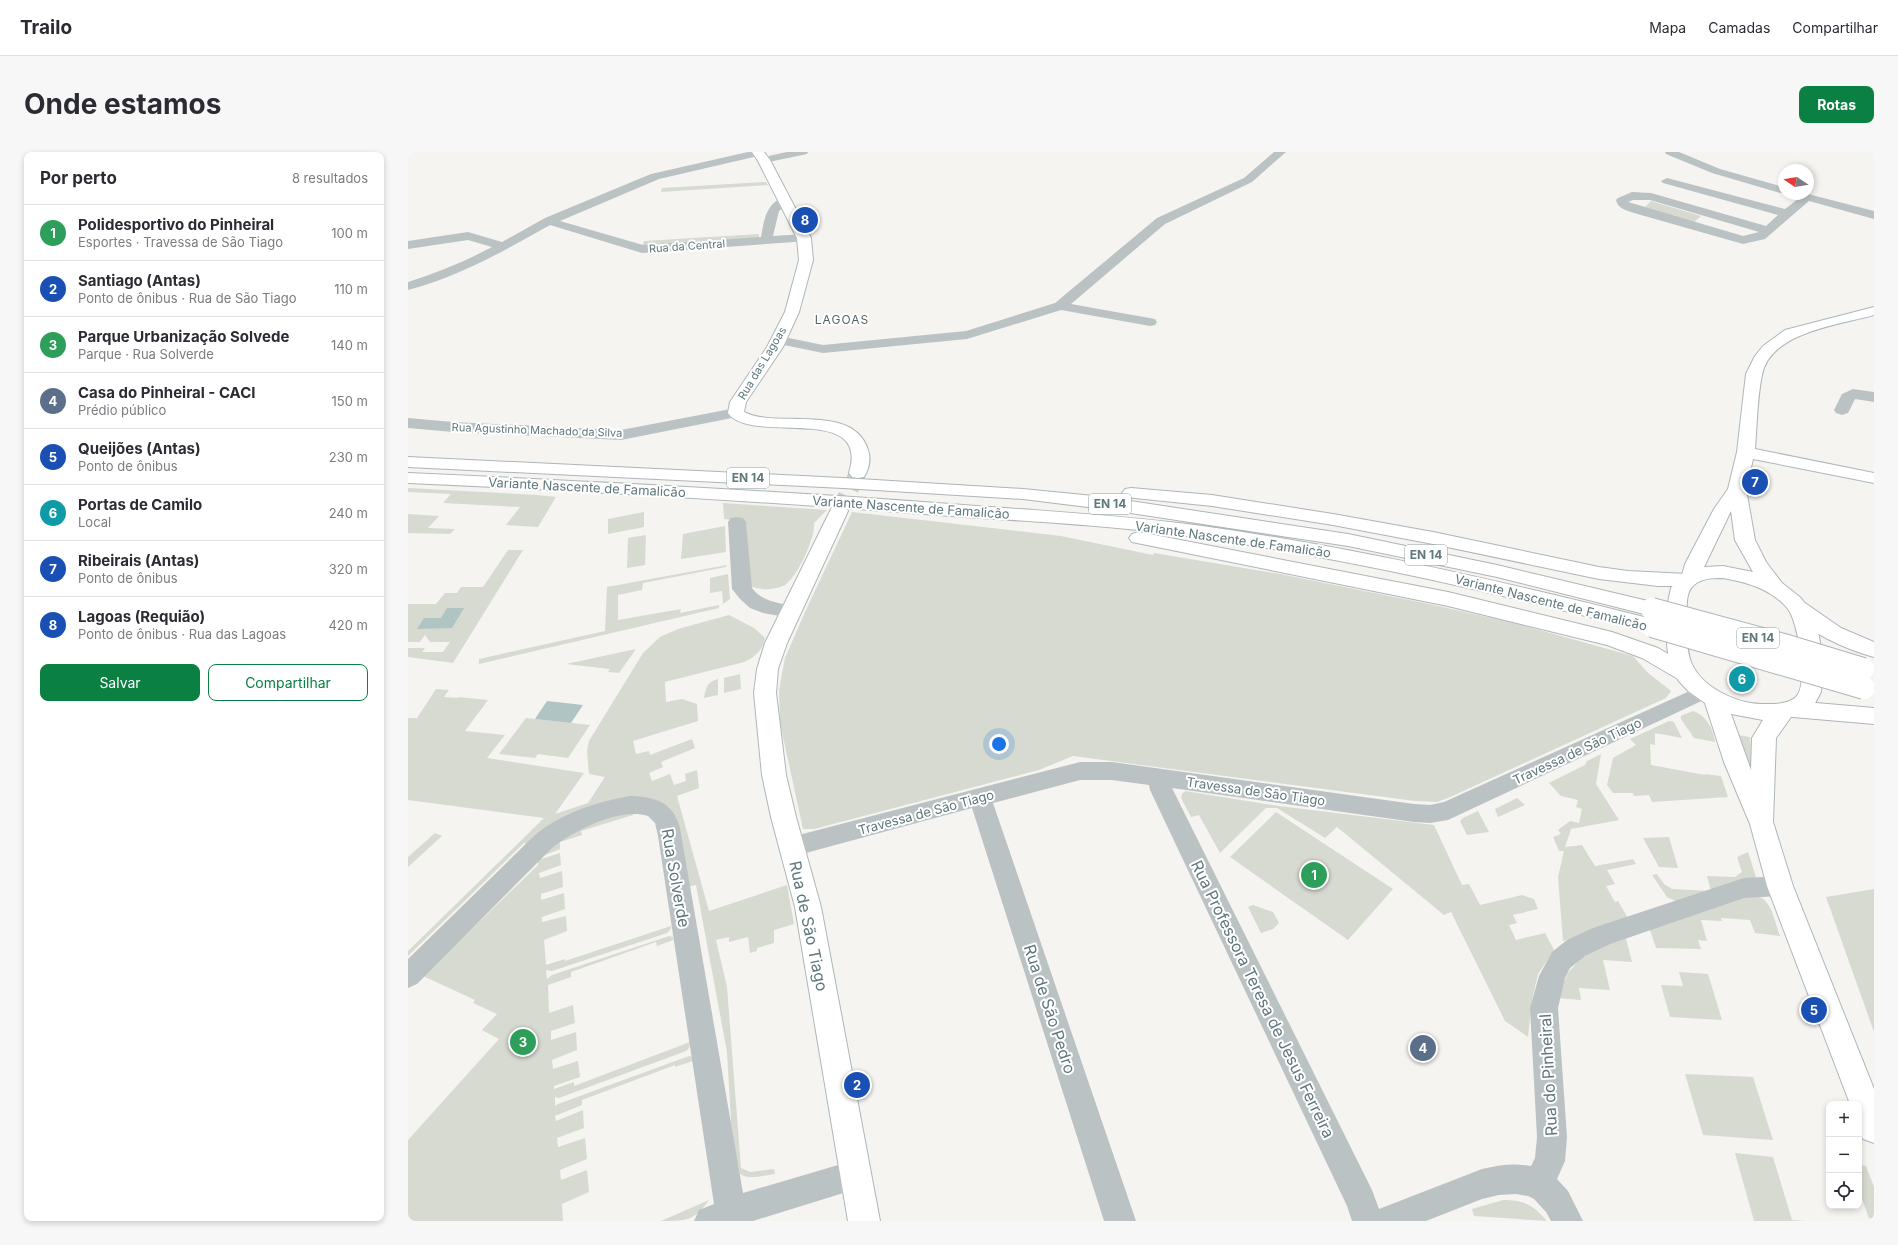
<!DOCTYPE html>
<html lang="pt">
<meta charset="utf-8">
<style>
:root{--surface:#fff;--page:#f7f7f7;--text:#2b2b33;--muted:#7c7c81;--line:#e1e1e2;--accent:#0b8043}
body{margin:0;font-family:Inter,sans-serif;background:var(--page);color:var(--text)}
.controls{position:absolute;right:12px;bottom:12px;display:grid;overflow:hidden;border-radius:8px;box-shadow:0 2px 6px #0003}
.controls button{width:36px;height:36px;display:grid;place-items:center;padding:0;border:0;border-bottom:1px solid var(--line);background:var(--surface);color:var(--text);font:20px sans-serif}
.compass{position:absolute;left:1370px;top:12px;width:36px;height:36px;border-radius:50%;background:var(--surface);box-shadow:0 2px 6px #0003;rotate:282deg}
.you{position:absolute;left:591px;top:592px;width:14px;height:14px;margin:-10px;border:3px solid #fff;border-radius:50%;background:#1a73e8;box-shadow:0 0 0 6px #1a73e833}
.badge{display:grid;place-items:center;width:26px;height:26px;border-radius:50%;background:var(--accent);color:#fff;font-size:13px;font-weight:700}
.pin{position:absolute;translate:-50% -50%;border:2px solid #fff;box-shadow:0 1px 4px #0006}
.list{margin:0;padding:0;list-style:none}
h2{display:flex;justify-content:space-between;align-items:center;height:52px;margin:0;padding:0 16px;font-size:17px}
h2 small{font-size:13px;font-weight:400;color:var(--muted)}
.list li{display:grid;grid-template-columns:26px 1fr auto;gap:12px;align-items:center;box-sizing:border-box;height:56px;padding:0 16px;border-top:1px solid var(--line)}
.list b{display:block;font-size:15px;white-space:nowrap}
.list p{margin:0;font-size:13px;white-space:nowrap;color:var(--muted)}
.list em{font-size:13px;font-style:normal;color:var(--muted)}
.actions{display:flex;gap:8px;padding:12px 16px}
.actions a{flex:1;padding:9px 0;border:1px solid var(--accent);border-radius:8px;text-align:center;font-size:14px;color:var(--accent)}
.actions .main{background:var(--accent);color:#fff}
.icon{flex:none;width:22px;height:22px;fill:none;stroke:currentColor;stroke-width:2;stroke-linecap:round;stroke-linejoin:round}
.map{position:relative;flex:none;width:1466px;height:1069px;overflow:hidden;border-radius:8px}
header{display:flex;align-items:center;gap:24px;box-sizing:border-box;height:56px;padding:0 20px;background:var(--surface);border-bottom:1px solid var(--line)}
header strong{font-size:19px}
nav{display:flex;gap:22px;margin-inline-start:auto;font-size:14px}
.intro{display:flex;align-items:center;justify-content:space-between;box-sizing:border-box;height:96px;padding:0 24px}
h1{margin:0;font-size:28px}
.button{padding:10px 18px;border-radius:8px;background:var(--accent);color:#fff;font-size:14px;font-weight:700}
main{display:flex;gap:24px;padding:0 24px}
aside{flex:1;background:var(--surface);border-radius:8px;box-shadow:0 2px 6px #0003}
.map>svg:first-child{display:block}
.green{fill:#d6dad0}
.water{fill:#b0c4c3}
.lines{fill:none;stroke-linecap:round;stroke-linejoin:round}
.secondary-tunnel{stroke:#c8cfce;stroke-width:17;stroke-dasharray:17 8;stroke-linecap:butt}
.secondary-casing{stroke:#adb7b8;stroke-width:2}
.highway-casing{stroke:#aeb5b7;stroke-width:2}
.street{fill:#bbc2c4;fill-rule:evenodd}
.secondary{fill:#fff;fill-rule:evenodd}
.highway{fill:#fff;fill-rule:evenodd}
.highway-bridge-casing{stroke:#aeb5b7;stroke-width:24;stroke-linecap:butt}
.highway-bridge{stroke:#fff;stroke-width:22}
.labels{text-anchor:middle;stroke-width:4;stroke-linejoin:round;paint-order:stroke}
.far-street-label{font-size:11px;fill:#5f787c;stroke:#fff}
.far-neighbourhood-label{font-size:12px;letter-spacing:1px;fill:#516467;stroke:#fff}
.shield{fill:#fff;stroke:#8fa0a3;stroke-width:1}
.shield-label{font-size:12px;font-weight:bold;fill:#5f787c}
.street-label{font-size:13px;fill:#5f787c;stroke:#fff}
.near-street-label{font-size:16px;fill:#5f787c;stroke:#fff}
</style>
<header>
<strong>Trailo</strong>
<nav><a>Mapa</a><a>Camadas</a><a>Compartilhar</a></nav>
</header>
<div class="intro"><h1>Onde estamos</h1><a class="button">Rotas</a></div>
<main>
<aside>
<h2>Por perto<small>8 resultados</small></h2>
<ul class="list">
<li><span class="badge" style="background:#2e9e5b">1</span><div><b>Polidesportivo do Pinheiral</b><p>Esportes · Travessa de São Tiago</p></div><em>100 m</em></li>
<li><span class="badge" style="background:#1a4fb4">2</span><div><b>Santiago (Antas)</b><p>Ponto de ônibus · Rua de São Tiago</p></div><em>110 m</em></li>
<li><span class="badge" style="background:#2e9e5b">3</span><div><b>Parque Urbanização Solvede</b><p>Parque · Rua Solverde</p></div><em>140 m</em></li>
<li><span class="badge" style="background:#5c6f8a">4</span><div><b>Casa do Pinheiral - CACI</b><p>Prédio público</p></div><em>150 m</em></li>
<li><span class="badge" style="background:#1a4fb4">5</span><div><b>Queijões (Antas)</b><p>Ponto de ônibus</p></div><em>230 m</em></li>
<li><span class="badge" style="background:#0f9aa8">6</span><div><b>Portas de Camilo</b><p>Local</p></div><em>240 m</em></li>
<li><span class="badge" style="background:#1a4fb4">7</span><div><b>Ribeirais (Antas)</b><p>Ponto de ônibus</p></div><em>320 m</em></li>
<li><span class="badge" style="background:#1a4fb4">8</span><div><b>Lagoas (Requião)</b><p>Ponto de ônibus · Rua das Lagoas</p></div><em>420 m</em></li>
</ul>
<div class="actions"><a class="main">Salvar</a><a>Compartilhar</a></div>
</aside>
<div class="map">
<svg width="1466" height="1069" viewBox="0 0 1466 1069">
<rect width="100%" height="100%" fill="#f5f4f1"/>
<!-- green -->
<path class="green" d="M358,30L360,33L253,40L254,36Z
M1243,49L1293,64L1285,71L1236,56Z
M351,82V87L234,95L236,89Z
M0,336L129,343L148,345L130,375L98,373L112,355L35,351L43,342L0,340Z
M315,351L419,358L406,371C408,385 388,428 375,434C365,438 354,438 344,435L342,428L338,370L316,367Z
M236,360V375L200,382V367Z
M444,360L653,384L745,403L746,401L872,422L1021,452L1106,471L1225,504L1239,520L1263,539L1258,546L1040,646L1029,650L1007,649L665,604L631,618L406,677H395L372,571L371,538L377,506L397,460Z
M0,362L31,364L20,376L47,377L42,382L0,381Z
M317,374L318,400L273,407L275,382Z
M238,383L237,413L219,416L220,386Z
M100,398H115L45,511L0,505V496H17L14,500H35L42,490H22L17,483L12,490H0V452H28L37,441H49L53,435H75Z
M319,413L318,415L235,431L234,438L210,443V468L273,457L272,461L311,453V456L71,512V507L197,479L199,435Z
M320,422L322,447L315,452L314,439L302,441V426Z
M321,463L346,476L357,486C355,498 347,505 336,510L257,530L258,550L274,547L289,552L290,569L225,589L228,602L241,599L242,603L284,587L287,596L253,610L255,615L241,621L244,629L262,622L266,633L278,629L277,622L289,618L291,636L269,644L301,759L379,733L386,772L366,778V791L349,796V799L342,801L340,785L321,790V785L308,788L319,835L333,1016L342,1020L366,1017L367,1022C357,1023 336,1030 330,1019C327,1015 326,1009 325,1004L319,900L288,733L279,735L242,648L124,694L116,691L0,804V799L136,666L0,648V566H9L28,537L41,538L36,545L50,546L51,545L80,548L57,579L97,583L79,606L176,621L147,662L180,651L197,625L181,622L179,599L181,589L235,501L252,485L270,477Z
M228,497L211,521L200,520L202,517L158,512Z
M332,522L333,537L316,541V526Z
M310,527V543L296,546C298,535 299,530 310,527Z
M1285,559C1298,563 1305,576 1307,590L1286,586L1273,567V564Z
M118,566L182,573L160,606L130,602L127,606L91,602Z
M1261,569L1266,570L1274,586L1247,581V593L1242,592L1243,613L1297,623V622L1313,624L1320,645L1244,650L1241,643L1226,644L1225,641H1205L1199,633L1205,606L1228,593L1222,587Z
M1330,583L1342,585L1344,623Z
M1193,602L1188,632L1211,668L1163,677L1157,695L1174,693L1187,714L1225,707L1228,712L1199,718L1207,732L1198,734L1207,750L1210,749L1221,768L1155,789L1150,725L1156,699H1151L1145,685L1153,682L1150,678L1162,669L1171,671L1174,657L1168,655L1170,648L1153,644L1141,631L1177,613L1179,609Z
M777,639L871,654L1026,673L1054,733L1061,732L1072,753L1114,743L1126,747L1130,757L1105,763L1109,771L1101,773L1108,788L1137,781L1146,798L1130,822L1124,848L1120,885L1097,869L1043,760L1036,763L929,675L917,686L869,656H858L812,701L791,663L783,665L773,646L774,642Z
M1109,646L1117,653L1090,665L1087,657Z
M225,659V663L173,679L174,683L152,690V697L137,703C158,678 193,665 225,659Z
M1070,659L1081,680L1059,683L1052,669L1055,666Z
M868,660L985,737L940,788L822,705Z
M27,681L34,684L0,715V705Z
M1261,685L1270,716L1251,715L1235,686Z
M1340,700L1348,725L1345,728L1272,751L1259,745L1244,723L1249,722L1256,732L1264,737L1303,739L1299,724L1327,725L1334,720L1329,705Z
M152,701L153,713L131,721L132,726L154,719L155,735L133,742V748L156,741L157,757L134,765V770L158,764L159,779L136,788L138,813L157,807V809L263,774V777L259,781L144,819L138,818L139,827L144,823L261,784L265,785V788L249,794L248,790L163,820V825L140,833L141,861L165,853L167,871L143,879V888L168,880L169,898L144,908L145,917L170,909L172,925L146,934V937L166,930V934L282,890L281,896L278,899L151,946L147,945V954L150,952L281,904L285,905V909L267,915V913L174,948V953L147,964L148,969L175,958L176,976L149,986L150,995L177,986L179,1007L152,1018L153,1028L179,1018L181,1040L154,1052L155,1069H0V988L91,887L74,878L89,862L65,851L67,848L15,824L130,713V708Z
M1466,737V880L1418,745Z
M1339,741C1364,744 1364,762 1372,784L1347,781L1342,768L1313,766L1314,769L1293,768L1299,789L1290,788L1293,797L1248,796L1241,775Z
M845,753L865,760L871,771L865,777L853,781L840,755Z
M1217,783L1224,810L1195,808L1202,838L1171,836L1173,848L1149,846L1160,821L1173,806Z
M1271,820L1300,822L1314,868L1262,865L1253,833L1275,834Z
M1277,922L1345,925L1365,988L1295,983Z
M1327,1001L1365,1005L1384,1068L1398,1069H1346Z
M1451,1013L1458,1014L1466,1035V1067L1461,1066L1451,1039Z
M301,1048C286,1069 278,1069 253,1069Z
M1095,1048C1116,1048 1125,1053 1139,1069L1066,1064L1064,1057Z"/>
<!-- water -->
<path class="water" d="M39,456H56L44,476L9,477L16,466H33Z
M139,549L175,553L163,571L127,567Z"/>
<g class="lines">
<!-- secondary-tunnel -->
<path class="secondary-tunnel" d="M431,359L450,321"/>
<!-- secondary casing -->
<g class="secondary-casing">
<path id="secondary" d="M344,0H356L362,8L403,86L405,108L391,160L375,195L338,250L336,260C367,277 446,250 460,298C463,307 461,317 456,325L450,326L444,325L441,321C463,249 343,294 320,261L322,250L359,195L377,160L391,108L389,86L350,9Z
M1466,155V163C1431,173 1362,180 1354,223C1349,247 1349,273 1347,297L1466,321V331L1345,307L1338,337L1347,388L1358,410L1374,431L1393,446L1402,459L1411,484L1415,514L1413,540L1405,555L1396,560L1383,565L1368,586L1365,670L1385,734L1466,937V991L1455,987L1451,977V952H1442L1359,734L1342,672L1316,610L1297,551L1280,539L1270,528L1261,509L1259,493V455L1263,436L1274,423L1277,412L1306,357L1320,337L1329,300L1338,222L1347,204L1355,194L1377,178ZM1323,359L1327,388L1345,420L1315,414L1296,415ZM1315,426C1338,430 1364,437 1380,457C1390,470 1401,532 1388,545C1379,553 1364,552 1353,552C1327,551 1293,535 1283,510C1278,497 1279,481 1279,468C1279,458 1277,443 1284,435C1292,426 1304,426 1315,426ZM1323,562L1355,568L1344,586L1343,618Z
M431,353L438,355L440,359L379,491L370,517L368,541L378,623L388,665L413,755L472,1069H440L387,755L363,665L354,623L346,541L349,517L357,491L422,359L424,355Z"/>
</g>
<!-- highway casing -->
<g class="highway-casing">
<path id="highway" d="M0,305L435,326L615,337L696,345L940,382L1089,413L1244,450L1251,452L1254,457L1251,462L1244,464L1089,425L940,394L696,357L615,347L435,336L0,315Z
M0,321C177,329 353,338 529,351C615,358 701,362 787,373C941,394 1093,429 1244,467L1251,469L1254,474L1251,479L1244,481C1093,442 941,406 787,385C702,373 615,369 529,363C353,349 177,339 0,331Z
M723,336L804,343L925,362L1025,380L1191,415L1220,419L1280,422L1287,424L1290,428L1287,432L1280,434H1250L1191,427L1025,392L925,373L804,354L717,345L714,341L717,337Z
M731,380L1040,440L1204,480L1250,496L1286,517L1289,522L1286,527L1278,530L1270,527L1234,506L1199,493L1040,454L724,390L721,386L724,382Z
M1390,449L1397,451L1433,476L1466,490V505C1440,498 1395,479 1380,456L1383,451Z
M1385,549L1466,556V572L1385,565L1377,563L1374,557L1377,551Z"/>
</g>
<!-- street -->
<path class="street" d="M340,0L355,1L350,4L251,27L152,69L235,93L353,85C356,69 358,50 377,45L383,49L371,59L365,84L396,82L400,83L402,86L400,89L234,101L142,73C97,98 51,125 0,138V130C29,121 58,109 84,95L60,88L0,97V89L60,80L94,90L137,66L243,22Z
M379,0H400L399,2L356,11L351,8L352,6Z
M866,0H878L844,30L757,72L663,152L747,167L749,170L747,173L742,174L653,158L559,187L415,201L366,191L364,188L366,185L371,184L415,193L558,179L647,151L749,66L836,26Z
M1257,0H1271L1312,17L1376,35V42H1378L1372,41L1304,21L1258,2Z
M1259,26L1377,57L1390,47L1382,44L1380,42H1400L1466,59V67L1401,49L1357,87L1335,92L1226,61C1218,58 1210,57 1208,48L1210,46L1224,40L1243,41L1358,74L1370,63L1255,31L1253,29ZM1225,48H1242L1351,80L1335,84L1220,50Z
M1445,237L1466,240V250L1447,247L1440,261L1434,263L1428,261L1426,258L1434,242Z
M328,256L334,258L336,261L334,264L213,288L45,280L0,276V266L45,270L213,278Z
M329,365L335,366L338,370L344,436C355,451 373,451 390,455L393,460L390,465L383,466L355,461L342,456L332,447L324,437L320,370L323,366Z
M1295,533L1302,535L1306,540L1302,545L1040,668L1022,671L1006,670L764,636L964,1038L971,1057L1074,1017C1091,1013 1105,1011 1123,1014L1127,1006L1129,985L1122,856L1131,824L1144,800L1159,788L1185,776L1336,726L1372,724L1381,727L1384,734L1381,741L1372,744L1336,746L1202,792L1177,804L1162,816L1157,826L1150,856L1159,985L1157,1009L1149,1027L1160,1039L1175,1069H1143L1138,1060L1126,1047L1120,1044L1108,1042L1091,1043L1074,1047L1018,1069H944L939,1054L742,638L741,633L704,628H672L585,651L728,1069H696L564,656L383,705L374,702L371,695L374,688L383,685L672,610H704L1006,652L1022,653L1036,650Z
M222,644C248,645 265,650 272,676L335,1041L447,1008L458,1012L462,1023L458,1034L345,1069H286L291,1058L306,1052L250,684L247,671L240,664C211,655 165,679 143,697L9,832L0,836V807L127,683C154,661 188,650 222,644Z"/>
<!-- secondary -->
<use href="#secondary" class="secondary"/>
<!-- highway -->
<use href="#highway" class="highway"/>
<!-- highway-bridge casing -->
<g class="highway-bridge-casing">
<path id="highway-bridge" d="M1244,457L1376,493L1455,517
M1244,474L1456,536"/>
</g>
<!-- highway-bridge -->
<use href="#highway-bridge" class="highway-bridge"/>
</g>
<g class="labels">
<!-- far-street labels -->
<g class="far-street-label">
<text transform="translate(279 94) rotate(-4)" y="4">Rua da Central</text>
<text transform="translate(354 211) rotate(-59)" y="4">Rua das Lagoas</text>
<text transform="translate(129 278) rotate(2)" y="4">Rua Agustinho Machado da Silva</text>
</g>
<!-- far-neighbourhood labels -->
<g class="far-neighbourhood-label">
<text x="434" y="172">LAGOAS</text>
</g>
<!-- shield labels -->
<g class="shield">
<rect x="319" y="316" width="42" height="20" rx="3"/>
<rect x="681" y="342" width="42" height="20" rx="3"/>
<rect x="997" y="393" width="42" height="20" rx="3"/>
<rect x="1329" y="476" width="42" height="20" rx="3"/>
</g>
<g class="shield-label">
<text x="340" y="330">EN 14</text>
<text x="702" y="356">EN 14</text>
<text x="1018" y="407">EN 14</text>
<text x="1350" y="490">EN 14</text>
</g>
<!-- street labels -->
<g class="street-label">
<text transform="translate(179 335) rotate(3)" y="5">Variante Nascente de Famalicão</text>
<text transform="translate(503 355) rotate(4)" y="5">Variante Nascente de Famalicão</text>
<text transform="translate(825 387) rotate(8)" y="5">Variante Nascente de Famalicão</text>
<text transform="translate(1143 450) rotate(14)" y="5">Variante Nascente de Famalicão</text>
<text transform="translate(1169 599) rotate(-25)" y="5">Travessa de São Tiago</text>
<text transform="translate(848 639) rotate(8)" y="5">Travessa de São Tiago</text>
<text transform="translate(518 660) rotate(-15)" y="5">Travessa de São Tiago</text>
</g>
<!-- near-street labels -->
<g class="near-street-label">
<text transform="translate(268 726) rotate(80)" y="6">Rua Solverde</text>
<text transform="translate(401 774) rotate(78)" y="6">Rua de São Tiago</text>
<text transform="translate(855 847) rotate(64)" y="6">Rua Professora Teresa de Jesus Ferreira</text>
<text transform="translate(642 857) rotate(72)" y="6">Rua de São Pedro</text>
<text transform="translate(1140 923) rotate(-93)" y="6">Rua do Pinheiral</text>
</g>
</g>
</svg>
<div class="controls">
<button>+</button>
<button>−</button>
<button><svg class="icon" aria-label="locate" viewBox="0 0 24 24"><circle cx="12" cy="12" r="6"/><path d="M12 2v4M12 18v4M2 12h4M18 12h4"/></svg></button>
</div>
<svg class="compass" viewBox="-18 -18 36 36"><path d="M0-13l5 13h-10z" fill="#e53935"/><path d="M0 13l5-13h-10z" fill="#7c7c81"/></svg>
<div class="you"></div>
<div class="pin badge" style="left:906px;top:723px;background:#2e9e5b">1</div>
<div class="pin badge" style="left:449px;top:933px;background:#1a4fb4">2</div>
<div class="pin badge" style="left:115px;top:890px;background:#2e9e5b">3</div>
<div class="pin badge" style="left:1015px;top:896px;background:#5c6f8a">4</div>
<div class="pin badge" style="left:1406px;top:858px;background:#1a4fb4">5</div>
<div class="pin badge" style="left:1334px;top:527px;background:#0f9aa8">6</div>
<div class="pin badge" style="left:1347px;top:330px;background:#1a4fb4">7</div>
<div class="pin badge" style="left:397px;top:68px;background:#1a4fb4">8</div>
</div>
</main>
